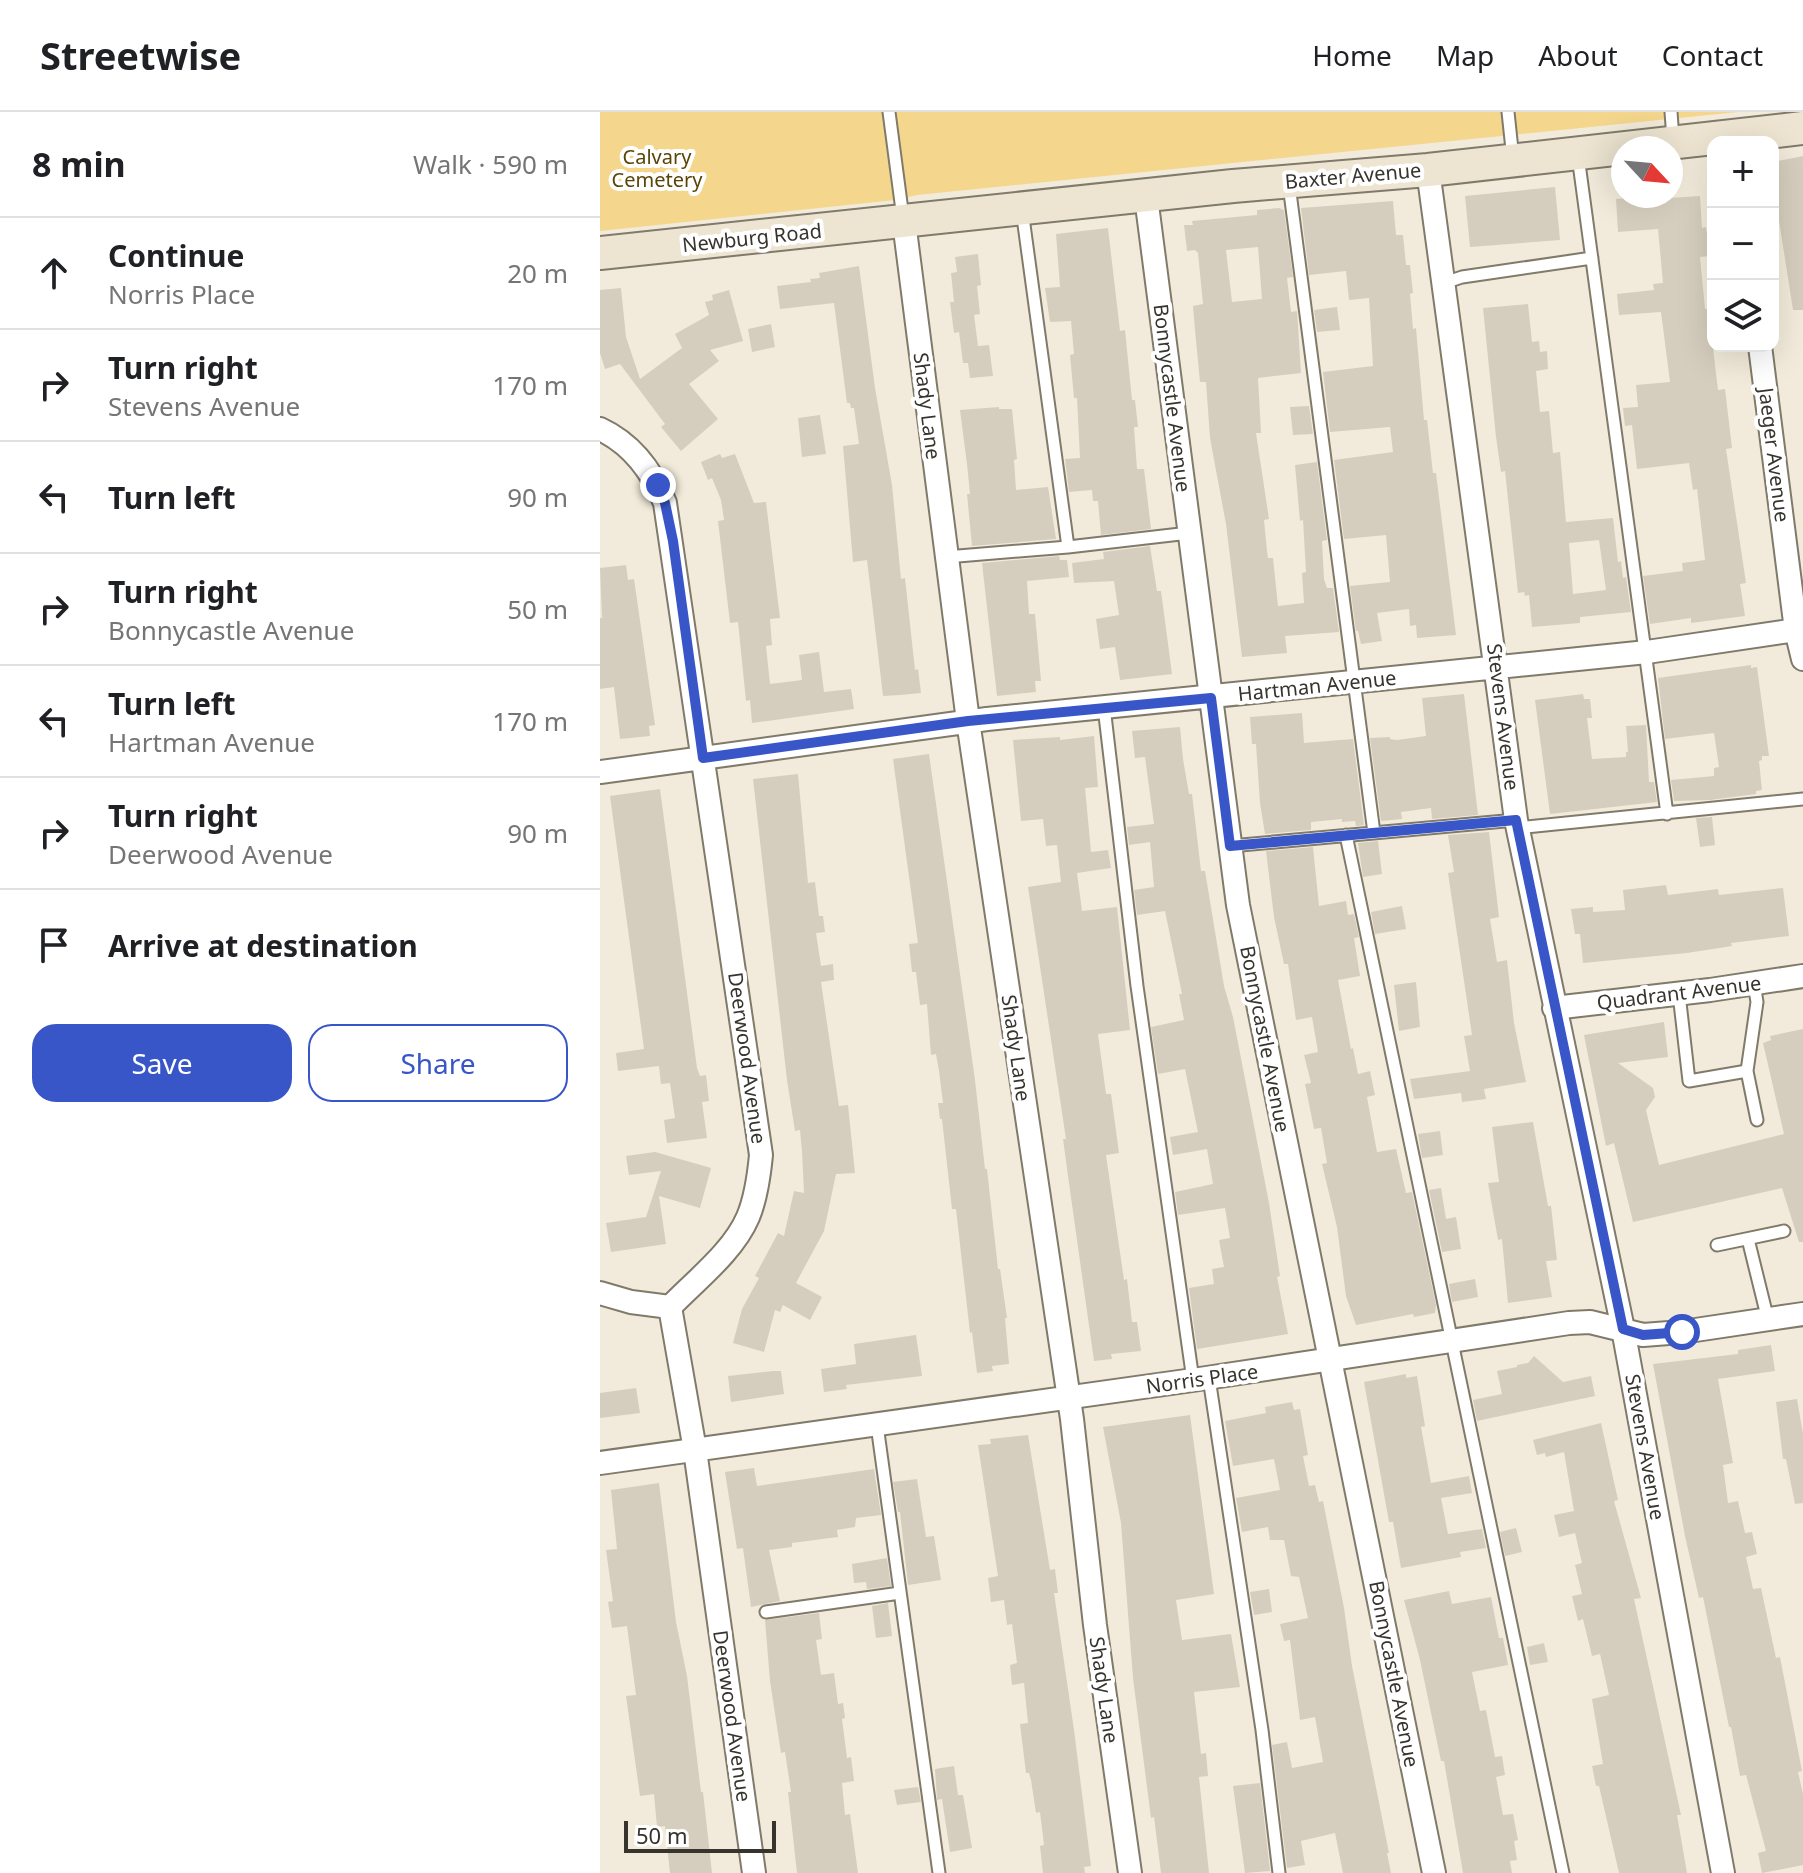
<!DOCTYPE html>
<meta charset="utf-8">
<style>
:root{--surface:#fff;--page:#f6f6f6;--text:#202124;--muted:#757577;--line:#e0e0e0;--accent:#3856c8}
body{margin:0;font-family:"Noto Sans",sans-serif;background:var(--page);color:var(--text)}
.controls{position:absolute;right:24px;top:24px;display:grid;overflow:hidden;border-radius:16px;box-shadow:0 8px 32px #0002}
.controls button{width:72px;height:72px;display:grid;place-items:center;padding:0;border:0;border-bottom:2px solid var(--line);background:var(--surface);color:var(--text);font:40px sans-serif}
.compass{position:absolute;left:1011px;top:24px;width:72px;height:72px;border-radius:50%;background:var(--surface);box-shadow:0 8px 32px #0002;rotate:116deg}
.scale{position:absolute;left:24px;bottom:20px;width:152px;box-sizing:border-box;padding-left:8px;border:4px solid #37342e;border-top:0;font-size:22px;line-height:28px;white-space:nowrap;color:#37342e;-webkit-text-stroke:6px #fff;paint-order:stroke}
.stop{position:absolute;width:24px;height:24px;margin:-18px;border:6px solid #3856c8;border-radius:50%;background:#fff}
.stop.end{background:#3856c8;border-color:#fff;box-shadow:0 2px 8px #0008}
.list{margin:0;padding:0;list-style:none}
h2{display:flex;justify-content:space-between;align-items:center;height:104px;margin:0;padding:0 32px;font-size:34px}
h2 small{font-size:26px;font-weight:400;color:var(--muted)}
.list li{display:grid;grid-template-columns:52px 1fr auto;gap:24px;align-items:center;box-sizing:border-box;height:112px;padding:0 32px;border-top:2px solid var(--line)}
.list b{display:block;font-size:30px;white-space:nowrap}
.list p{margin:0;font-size:26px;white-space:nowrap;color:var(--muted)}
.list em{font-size:26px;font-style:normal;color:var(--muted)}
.actions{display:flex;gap:16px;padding:24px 32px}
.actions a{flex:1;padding:18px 0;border:2px solid var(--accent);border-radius:24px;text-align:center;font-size:28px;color:var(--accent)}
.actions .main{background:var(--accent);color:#fff}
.icon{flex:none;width:44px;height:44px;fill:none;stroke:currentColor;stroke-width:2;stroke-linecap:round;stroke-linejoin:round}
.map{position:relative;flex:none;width:1203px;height:1761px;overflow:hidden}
header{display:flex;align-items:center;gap:48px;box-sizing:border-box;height:112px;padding:0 40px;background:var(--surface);border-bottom:2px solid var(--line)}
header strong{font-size:38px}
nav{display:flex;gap:44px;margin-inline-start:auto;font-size:28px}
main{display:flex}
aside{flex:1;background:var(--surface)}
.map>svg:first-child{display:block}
.green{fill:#f4d68c}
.building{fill:#d5cebe;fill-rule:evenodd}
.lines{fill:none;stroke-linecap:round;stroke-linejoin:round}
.service-casing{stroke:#807a6b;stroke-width:15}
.minor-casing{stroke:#807a6b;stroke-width:26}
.secondary-casing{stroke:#807a6b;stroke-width:36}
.service{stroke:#fff;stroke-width:11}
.minor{stroke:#fff;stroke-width:22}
.secondary{stroke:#ede5d1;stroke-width:32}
.route{stroke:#3856c8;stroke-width:10}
.labels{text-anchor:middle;stroke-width:8;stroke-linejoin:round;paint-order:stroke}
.park-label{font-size:20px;fill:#5a4506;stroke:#fff}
.street-label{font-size:20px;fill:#37342e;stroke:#fff}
</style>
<header>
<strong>Streetwise</strong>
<nav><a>Home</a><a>Map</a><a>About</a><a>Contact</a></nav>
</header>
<main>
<aside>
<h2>8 min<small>Walk · 590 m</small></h2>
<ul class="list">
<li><svg class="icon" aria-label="ahead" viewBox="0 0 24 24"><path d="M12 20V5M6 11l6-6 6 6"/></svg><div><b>Continue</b><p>Norris Place</p></div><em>20 m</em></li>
<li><svg class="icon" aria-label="right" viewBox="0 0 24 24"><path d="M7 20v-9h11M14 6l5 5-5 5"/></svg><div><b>Turn right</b><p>Stevens Avenue</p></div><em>170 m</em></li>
<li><svg class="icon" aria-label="left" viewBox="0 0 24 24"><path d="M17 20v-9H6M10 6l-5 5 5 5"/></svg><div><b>Turn left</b></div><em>90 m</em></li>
<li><svg class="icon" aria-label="right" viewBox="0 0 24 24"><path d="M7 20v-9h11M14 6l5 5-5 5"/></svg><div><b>Turn right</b><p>Bonnycastle Avenue</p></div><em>50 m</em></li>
<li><svg class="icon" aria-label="left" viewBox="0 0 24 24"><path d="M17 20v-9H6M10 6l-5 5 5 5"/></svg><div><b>Turn left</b><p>Hartman Avenue</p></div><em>170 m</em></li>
<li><svg class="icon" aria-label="right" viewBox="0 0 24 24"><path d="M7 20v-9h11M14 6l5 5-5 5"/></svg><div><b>Turn right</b><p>Deerwood Avenue</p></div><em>90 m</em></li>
<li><svg class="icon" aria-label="arrive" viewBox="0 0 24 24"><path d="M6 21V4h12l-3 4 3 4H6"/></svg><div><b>Arrive at destination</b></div></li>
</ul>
<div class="actions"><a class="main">Save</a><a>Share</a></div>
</aside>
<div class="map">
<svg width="1203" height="1761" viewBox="0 0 1203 1761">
<rect width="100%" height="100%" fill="#f2ebdb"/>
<!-- green -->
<path class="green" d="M0,0H1138L317,83L295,88L0,119Z"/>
<!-- building -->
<path class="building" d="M1203,44V198H1193L1175,83L1173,50Z
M955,75L960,128L870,135L865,84Z
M1054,84V87L1100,84L1102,116L1106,115L1110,144L1100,145L1105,197L1113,196V236L1118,278L1125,277L1132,336L1126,337L1146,471L1140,472L1145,504L1091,511V506L1050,512L1043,464L1083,459L1082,451L1105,448L1097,377L1093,378L1089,351L1037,357L1032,313L1025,314L1023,296L1038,295L1036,273L1070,270L1061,200L1019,203L1017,182L1054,178L1053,172L1063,171L1058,117L1018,120L1016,87Z
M793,89L796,123H803L806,153H810L813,181L810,182L813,217L816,216L824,308H827L833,361H836L856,523L817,526L816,513L810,514L809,497L777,501L782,529L761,532L758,519H756L750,474L790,470L786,423L744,427L734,348L793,340L790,315L730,320L723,260L773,254L769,186L749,188L746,159L709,163L701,96Z
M679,96L684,98L693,165L687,166L691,200L697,199L701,261L658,266L661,321H656L669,407L664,408L667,439L668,446H673L678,494L704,491L702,461L706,460L703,408L700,409L695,353L717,350L727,428L722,429L724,467L727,476H733L739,520L685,524L687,541L642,545L626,412L610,326L606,270H600L595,218L593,194L603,192L598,141L595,138L587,139L584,113H593L592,109L657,103V98ZM658,135L662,187L632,190L626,138Z
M508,116L520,219L525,218L532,288H535L538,315H534L537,357H544L551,417L501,423L498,389H493L492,378L469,380L465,347L480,346L477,286H474L470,243L474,242L471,209L450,210L445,176L460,175L456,122Z
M378,142L381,173L377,174L380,202L374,203L378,234L389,233L393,264L370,266L368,251H363L359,220L354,221L350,190H354L351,161L357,160L355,145Z
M259,154L275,276L292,373L301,467L305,466L315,558L318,557L321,581L300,583L283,584L267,448L253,450L243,334L259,332L254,296H251L250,291H247L234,191L180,197L177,174L211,170L210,167L220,166L219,161Z
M21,176L26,225L40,267L82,236L75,222L109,203L105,190L113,188L112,183L129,178L143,229L110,238L119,249L89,272L118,307L81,339L61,315L65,312L20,252L5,257L0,241V178Z
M928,192L932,230L939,229L940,240L947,239L948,257L936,259L940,300L949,299L953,341L960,340L966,410L1013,406L1018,450L1021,449L1023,466L1026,465L1031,500L980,505V511L932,515L929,483L925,484L924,480L918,481L905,359L901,360L896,325L883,196ZM999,428L1006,478L973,482L969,431Z
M737,195L740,218L717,220L714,198Z
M171,212L175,235L152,240L148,217Z
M709,294L713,322L693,323L690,295Z
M399,295V297H412L417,347L414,348L416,378L448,375L456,427L372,434L367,382H370L367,352L360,298Z
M220,303L226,342L202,345L198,306Z
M120,342L122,346L135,342L154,391L166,390L180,506L170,507L172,533L166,534L170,572L202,568L199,543L219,540L224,580L251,577L254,597L152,611L150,588L146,589L138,510L130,511L118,409L124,408L121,388L112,366L108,368L101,350Z
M550,434L557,479H561L572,562L520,568L515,535L500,537L496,507L519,503L514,469L474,471L472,451L504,447L503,440Z
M459,444L460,448H467L469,465L427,469L429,502H435L441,569H435L436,580L397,584L382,451Z
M26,453L28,468L34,467L55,613L49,614L50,624L20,627L14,575L0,577V506H2L0,456Z
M1151,553V556L1157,555L1169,644H1162V648L1159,649L1162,678L1156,679V682L1110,688L1074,689L1071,668L1114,664V656L1119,655L1114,621L1065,627L1058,566Z
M864,582L878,703L832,707L831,696L801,700L802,707L781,709L770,626L790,625V627L797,628L826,624L822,586Z
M983,582L984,587H990L992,606H987L992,647L1026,645V640H1028L1026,614L1046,613L1049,670H1054L1057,690L950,702L935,588Z
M702,601L704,631L753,627L764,713L756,714L755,709L742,710V707L711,710V718L665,722L660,691L656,632H652L650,605Z
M580,615L583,647L589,682H592L601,759H605L624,874L633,905L669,1091L680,1164L677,1165L688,1222L597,1237L589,1176L614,1172L612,1157L624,1155L619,1128L630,1126L625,1096L578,1103L575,1080L613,1072L607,1037L573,1043L570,1025L598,1020L585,957L558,962L551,915L584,908L579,882H582L565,799L537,803L534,778L554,775L550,730L529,733L527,715L554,712L545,645L535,646L532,619Z
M494,624L498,675L485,676L491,740L508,738L511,756L477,761L482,799L517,795L530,918L498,922L506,982H511L519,1041L506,1043L524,1168L527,1167L532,1210H537L541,1239L511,1242L512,1247L494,1249L468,1064L463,1027H466L428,775L461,770L457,733L446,734L443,707L421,709L413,628L460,625V628Z
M329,642L375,968L385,1057H387L398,1157H400L407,1206H405L409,1252L392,1254L393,1259L377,1261L372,1220L370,1221L356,1097H352L342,1007H340L338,991H343L339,959L336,942L331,943L327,892L320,893L316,860H312L309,832L318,831L293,647Z
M198,662L208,771L215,770L219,804H223L225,820L216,821L221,854L233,852L234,868L221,870L239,994L248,993L255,1061L236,1062L224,1119L196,1171L222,1185L210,1208L183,1193L180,1200L175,1198L164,1240L133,1231L142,1197L159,1166L155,1164L178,1121L184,1124L194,1079L204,1081L202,1039L200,1018L195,1019L187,968L153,667Z
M60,677L97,956L100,964L106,963L109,989L102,990L107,1026L67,1031L64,1008L75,1006L70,971L61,972L59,954L18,959L16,941L44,937L10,684Z
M1112,705L1115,733L1100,735L1096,706Z
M889,720L899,805L890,807L897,850L907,848L914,911L926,970L884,977L886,987L862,990L861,981L814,987L810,967L870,959L864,924L872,923L848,761L854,760L848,723Z
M778,729L782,762L763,765L758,731Z
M713,735L719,794L746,789L748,803L754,802L759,825L754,826L760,864L738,868L751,937L753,936L758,962L770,959L775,983L767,985L777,1040L796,1037L806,1081L812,1080L836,1193L835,1201L814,1205L813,1202L756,1213L746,1184L737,1115L722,1052L727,1051L721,1016L714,1017L705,972L711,971L704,943L718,940L712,905L696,908L688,852H684L674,805L666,739Z
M1066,773L1068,783L1118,777L1119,783L1183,776L1189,824L1131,831L1132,834L1087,841L983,851L980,822H975L971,797L993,795V800L1025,798L1023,778Z
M802,794L806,817L775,822L771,800Z
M816,870L820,915L799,919L794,873Z
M1064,910L1068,945L1018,951L1053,976L1055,985L1046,998L1059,1053L1184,1022L1163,931L1171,928L1170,924L1203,917V1130H1199L1182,1076L1033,1110L1014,1031L1006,1034L984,923Z
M933,1010L948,1094H951L957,1148L946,1149L952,1185L908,1191L902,1127L898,1128L888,1071L899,1070L892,1015Z
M840,1019L843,1043L822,1046L818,1022Z
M55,1040L111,1056L100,1096L59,1084L66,1132L11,1140L6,1111L46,1105L61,1059L29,1063L26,1044Z
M841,1076L846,1107L856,1105L861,1137L842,1140L829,1078Z
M875,1167L878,1185L852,1190L849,1172Z
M316,1223L322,1264L246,1273L247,1277L224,1280L221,1257L256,1252L254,1232Z
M1171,1233L1175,1259L1118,1267L1133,1351L1123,1353L1128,1391L1138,1389L1145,1421L1152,1420L1157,1442L1146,1445L1153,1477L1161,1476L1176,1546L1180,1545L1202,1659L1198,1660L1203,1682V1753L1162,1761L1158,1741L1166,1739L1146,1663L1140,1664L1131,1615H1129L1103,1485L1099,1486L1085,1424L1053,1252L1138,1242V1238Z
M934,1244L963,1270L991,1264L995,1284L877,1309L873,1288L902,1282L897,1259L917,1255V1253L928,1251Z
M173,1259H181L184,1282L131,1290L128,1264Z
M806,1262V1266L817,1264L825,1314L821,1315L831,1371L869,1364L872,1381L841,1386L848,1422L882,1417L886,1436L860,1440L861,1445L801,1456L793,1410H789L764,1270Z
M36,1276L40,1301L0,1306V1281Z
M1197,1287L1203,1322V1391L1195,1392L1186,1347H1183L1176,1290Z
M692,1290L694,1298L700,1297L708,1343L703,1344L709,1374L715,1373L719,1390L723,1389L744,1496L752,1554L789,1741H787L791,1761H743L735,1721L701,1729L705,1753L687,1756L672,1633L687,1630L692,1656L723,1650L715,1605L700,1608L690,1528L684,1529L680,1512L708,1506L699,1465L691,1464L684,1428H670L668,1415L642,1420L636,1386L680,1378L674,1347L633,1354L625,1309L666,1301L665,1295Z
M590,1303L614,1482L576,1488L582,1528L631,1522L640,1575L594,1580L601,1642L606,1641L608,1664L599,1665L609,1761H561L554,1705L551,1706L533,1566L521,1411L503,1315Z
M1001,1311L1018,1388L1014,1389L1041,1486L1034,1487L1081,1703H1077L1087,1761H1019L999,1674H996L992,1654L1003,1652L992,1587L1009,1583L1000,1542L992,1544L983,1507L978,1509L972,1484L982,1482L975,1453L982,1451L975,1421L959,1425L954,1403L974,1399L964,1340L946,1345L945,1341L937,1343L933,1328Z
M428,1323L450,1458L455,1457L458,1481H454L474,1618L491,1754L484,1755L485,1761H443L440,1734L444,1733L440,1700L436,1701L431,1668L429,1661H426L420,1612L428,1611L424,1571L412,1573L410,1553L417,1551L412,1512L407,1513L404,1488L391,1490L388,1466L398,1464L378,1333L391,1332L390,1327Z
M154,1356L157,1374L274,1357L281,1403L256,1406L255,1415L237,1418L238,1425L192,1431V1435L169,1438L180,1489L151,1495L143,1436L137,1437L125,1360Z
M317,1367L326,1425L334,1424L341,1468L308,1473L300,1400H298L293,1370Z
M59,1371L76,1510L87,1564L101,1680H103L112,1761H70L65,1714L57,1715L54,1682L40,1684L26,1584L36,1583L27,1514L12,1516L8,1490L13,1489L6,1438L17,1437L11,1378Z
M916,1416L922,1440L905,1444L900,1420Z
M287,1446L291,1474L267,1477L266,1470L254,1471L252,1452Z
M669,1477L672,1500L654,1503L650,1480Z
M849,1479L852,1492L891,1485L899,1526H903L908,1553L872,1560L880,1599L886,1598L895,1645L902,1644L905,1663L896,1665L903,1703L913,1702L918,1728L914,1729L917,1748L910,1749L912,1761H863L844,1649H841L820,1548L804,1488Z
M288,1491L292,1524L276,1526L272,1494Z
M219,1501L222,1527L216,1528L221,1563L234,1561L238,1592L243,1591L245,1606L242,1607L247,1646L251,1645L254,1669L242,1671L245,1703L250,1702L258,1761H197L188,1680H191L185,1640L181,1641L170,1569L165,1508Z
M944,1531L948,1550L930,1553L927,1535Z
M354,1654L358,1683H363L372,1736L350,1740L342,1687L337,1688L335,1657Z
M660,1671L670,1759L645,1761L633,1674Z
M318,1675L321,1690L297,1693L294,1678Z"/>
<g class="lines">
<!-- service casing -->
<g class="service-casing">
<path id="service" d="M289,0L303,106
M908,0L913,47
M1071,0L1073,27
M978,44L1067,702
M689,73L774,721
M422,98L468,435L589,421
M844,171L862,165L992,146
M346,445L468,435
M504,595L537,874L593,1268
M917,716L1203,687
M746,723L963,1761
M630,734L916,708
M1154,872L1157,890L1147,959L1157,1008
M1079,882L1089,969L1147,959
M1148,1127L1168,1208
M1117,1133L1184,1119
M609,1266L662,1618L679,1761
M277,1313L339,1761
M166,1500L300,1481"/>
</g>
<!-- minor casing -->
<g class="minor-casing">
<path id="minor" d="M828,58L916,708L1023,1217L1123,1761
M546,85L638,793L834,1761
M304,110L368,609L472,1307L495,1513L530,1761
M1160,234L1196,518L1203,547
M0,317C32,332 52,359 65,391L161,1043C159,1064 156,1086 148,1105C133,1140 96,1168 70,1195
M0,660L387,607L1047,540L1196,518
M954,896L1110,878L1203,864
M0,1181L31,1190L70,1195
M70,1195L95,1338L154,1761
M0,1351L593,1268L969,1211L990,1210L1043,1223L1082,1220L1203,1202"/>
</g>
<!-- secondary casing -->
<g class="secondary-casing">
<path id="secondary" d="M0,141L633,74L828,58L1203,16"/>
</g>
<!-- service -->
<use href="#service" class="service"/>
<!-- minor -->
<use href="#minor" class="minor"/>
<!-- secondary -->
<use href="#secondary" class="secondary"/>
</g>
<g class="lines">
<!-- route -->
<path class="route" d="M58,373L65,391L73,429L103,646L368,609L611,586L630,734L916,708L1023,1217L1043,1223L1082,1220"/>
</g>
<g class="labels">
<!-- park labels -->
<g class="park-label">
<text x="57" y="52">Calvary<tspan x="57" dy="23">Cemetery</tspan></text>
</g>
<!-- street labels -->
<g class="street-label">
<text transform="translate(753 64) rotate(-5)" y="7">Baxter Avenue</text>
<text transform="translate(152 126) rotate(-6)" y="7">Newburg Road</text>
<text transform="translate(572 286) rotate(83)" y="7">Bonnycastle Avenue</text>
<text transform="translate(327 294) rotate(83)" y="7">Shady Lane</text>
<text transform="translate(1174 343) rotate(83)" y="7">Jaeger Avenue</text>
<text transform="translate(717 574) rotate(-6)" y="7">Hartman Avenue</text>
<text transform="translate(903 605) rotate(83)" y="7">Stevens Avenue</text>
<text transform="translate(1079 881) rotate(-7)" y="7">Quadrant Avenue</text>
<text transform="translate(665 927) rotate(79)" y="7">Bonnycastle Avenue</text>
<text transform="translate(416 936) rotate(82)" y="7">Shady Lane</text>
<text transform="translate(147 946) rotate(82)" y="7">Deerwood Avenue</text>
<text transform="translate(602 1267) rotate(-8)" y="7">Norris Place</text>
<text transform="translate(1045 1335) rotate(80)" y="7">Stevens Avenue</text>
<text transform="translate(794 1562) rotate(79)" y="7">Bonnycastle Avenue</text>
<text transform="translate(504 1578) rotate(82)" y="7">Shady Lane</text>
<text transform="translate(132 1604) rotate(82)" y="7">Deerwood Avenue</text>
</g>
</g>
</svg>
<div class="controls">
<button>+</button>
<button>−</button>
<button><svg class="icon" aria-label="layers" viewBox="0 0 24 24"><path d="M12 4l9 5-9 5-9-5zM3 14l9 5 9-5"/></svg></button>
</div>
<svg class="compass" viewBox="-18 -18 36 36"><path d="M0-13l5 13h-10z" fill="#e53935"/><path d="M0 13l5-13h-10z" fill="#757577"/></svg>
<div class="scale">50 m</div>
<div class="stop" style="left:1082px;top:1220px"></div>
<div class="stop end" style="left:58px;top:373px"></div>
</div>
</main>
